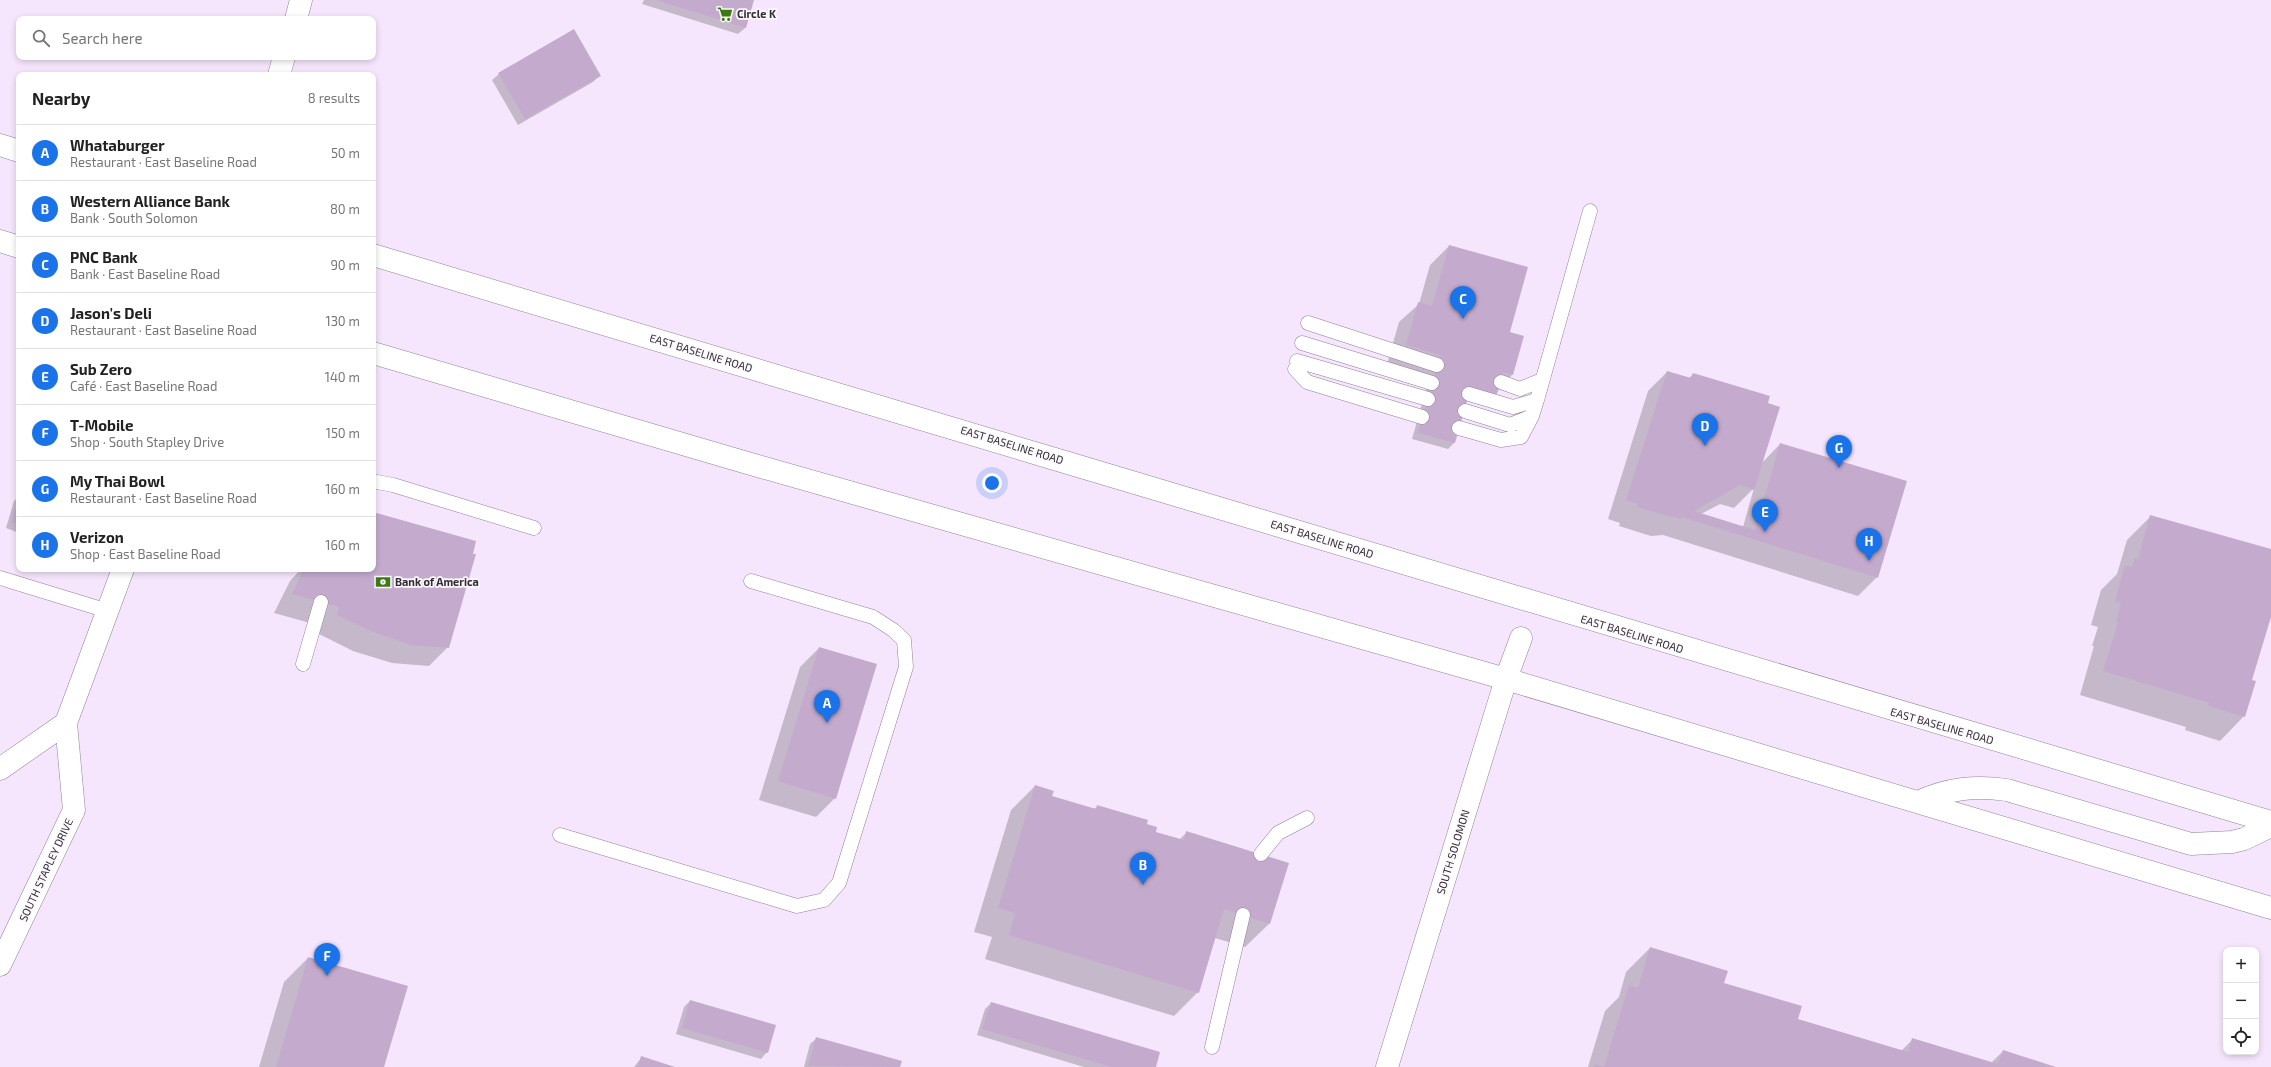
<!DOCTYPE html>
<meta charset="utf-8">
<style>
:root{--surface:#fff;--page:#f2f2f2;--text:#222;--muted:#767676;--line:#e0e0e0;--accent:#1a73e8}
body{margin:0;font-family:"Exo 2",sans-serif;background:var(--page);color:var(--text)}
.controls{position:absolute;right:12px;bottom:12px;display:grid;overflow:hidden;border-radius:8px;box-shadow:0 2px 6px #0003}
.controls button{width:36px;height:36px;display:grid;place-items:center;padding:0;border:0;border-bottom:1px solid var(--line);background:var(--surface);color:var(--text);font:20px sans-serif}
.you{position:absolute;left:992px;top:483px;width:14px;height:14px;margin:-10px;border:3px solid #fff;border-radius:50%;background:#1a73e8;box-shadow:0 0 0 6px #1a73e833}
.badge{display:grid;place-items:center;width:26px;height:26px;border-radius:50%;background:var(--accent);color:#fff;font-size:13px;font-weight:700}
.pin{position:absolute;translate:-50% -33px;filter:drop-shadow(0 1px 2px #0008)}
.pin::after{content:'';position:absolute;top:21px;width:14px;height:12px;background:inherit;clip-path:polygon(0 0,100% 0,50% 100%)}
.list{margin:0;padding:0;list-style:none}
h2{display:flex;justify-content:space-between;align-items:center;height:52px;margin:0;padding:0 16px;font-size:17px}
h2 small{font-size:13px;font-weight:400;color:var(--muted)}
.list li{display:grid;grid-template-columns:26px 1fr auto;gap:12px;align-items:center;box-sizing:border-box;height:56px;padding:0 16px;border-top:1px solid var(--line)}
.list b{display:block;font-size:15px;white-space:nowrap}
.list p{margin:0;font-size:13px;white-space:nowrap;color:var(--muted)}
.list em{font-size:13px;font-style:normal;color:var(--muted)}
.icon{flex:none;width:22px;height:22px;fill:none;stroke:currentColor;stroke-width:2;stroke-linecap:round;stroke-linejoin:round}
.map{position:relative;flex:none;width:2271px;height:1067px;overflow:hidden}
.search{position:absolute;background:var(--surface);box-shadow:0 2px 6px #0003;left:16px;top:16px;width:360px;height:44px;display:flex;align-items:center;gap:10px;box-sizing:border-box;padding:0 14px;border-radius:8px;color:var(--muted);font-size:15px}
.panel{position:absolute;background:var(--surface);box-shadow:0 2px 6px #0003;left:16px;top:72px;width:360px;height:500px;border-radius:8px}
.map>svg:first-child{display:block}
.shadow{fill:#0003;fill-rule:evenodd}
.building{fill:#c4abce}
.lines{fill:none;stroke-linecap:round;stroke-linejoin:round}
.lane-casing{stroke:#918297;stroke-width:15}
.street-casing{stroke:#918297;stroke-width:23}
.secondary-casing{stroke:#918297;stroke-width:23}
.primary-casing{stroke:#918297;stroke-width:23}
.lane{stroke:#fff;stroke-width:14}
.street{stroke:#fff;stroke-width:22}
.secondary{stroke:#fff;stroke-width:22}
.primary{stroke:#fff;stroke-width:22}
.labels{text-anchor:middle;stroke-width:3.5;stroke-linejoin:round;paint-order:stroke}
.poi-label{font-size:11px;font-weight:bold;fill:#332d35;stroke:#fcf9fd;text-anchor:start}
.street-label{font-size:11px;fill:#332d35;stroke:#fcf9fd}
</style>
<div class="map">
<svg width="2271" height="1067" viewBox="0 0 2271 1067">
<rect width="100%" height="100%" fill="#f6e6fd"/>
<!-- shadow -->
<path class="shadow" d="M644,0H753L745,28L738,34L642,4Z
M499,74L599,76L593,82L518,125L492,80Z
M1449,246L1509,332L1512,375L1490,400L1468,394L1454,443L1448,449L1412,439L1430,376L1387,364L1399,322L1419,304L1430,265Z
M1667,372L1688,379L1693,374L1761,464L1780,444L1877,577L1858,596L1663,535L1651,536L1619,526L1620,523L1608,519L1648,391ZM1754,488L1743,527L1701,514L1720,504L1734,508Z
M19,496V533L6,528L14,501Z
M373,513L471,555L448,647L429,666L392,663L353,651L319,634L321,626L274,613L290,581L301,569H373Z
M2151,516L2271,550V613L2251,681L2244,716L2220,741L2185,730L2186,727L2080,695L2094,646H2092L2098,627L2091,625L2101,590L2117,574L2127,540Z
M819,648L835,798L816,817L759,800L800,667Z
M1035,786L1051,797L1094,809L1098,806L1146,825L1155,833L1179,840L1187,832L1270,923L1245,947L1215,938L1198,992L1174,1016L985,959L992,937L974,932L1011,810Z
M1650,948L1797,1020L1901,1051L1913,1039L1991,1063L2003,1051L2054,1067H1588L1605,1011L1619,997L1626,972Z
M308,958L383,1067H259L284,982Z
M690,1001L767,1052L761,1059L676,1034L684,1007Z
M991,1003L1155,1067H1084L977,1035L985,1009Z
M817,1038L900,1062L899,1067H804L810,1044Z
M641,1058L673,1067H634Z"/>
<!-- building -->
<path class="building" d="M656,0H754L746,28Z
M574,29L601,76L525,119L498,73Z
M1449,245L1528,267L1510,332L1524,336L1513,375L1503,372L1497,394L1471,387L1455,443L1418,433L1440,355L1406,345L1418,302L1432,306Z
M1667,371L1691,378L1693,373L1770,396L1768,403L1780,407L1754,490L1740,485L1694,511L1755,530L1780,443L1907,481L1878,578L1682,517L1680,519L1672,516L1671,517L1637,507L1638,504L1626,500Z
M19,498V524L11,522Z
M373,512L476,541L473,554H476L449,648L411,645L373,632L337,615L339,607L292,594L304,569H373Z
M2150,515L2271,549V617L2252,680L2256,681L2245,717L2208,706L2209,703L2103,671L2118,622H2116L2121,603L2115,601L2125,565L2132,567L2135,558L2138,559Z
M819,647L877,664L836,799L778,781Z
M1035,785L1054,791L1052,796L1096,809L1097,805L1148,820L1147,824L1157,827L1156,832L1184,840L1186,831L1289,863L1270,924L1224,909L1199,993L1009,935L1015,913L998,908Z
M1650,947L1728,971L1724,983L1802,1006L1798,1019L1908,1052L1912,1038L1998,1064L2003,1050L2056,1067H1604L1629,985L1638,988Z
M308,957L408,986L384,1067H276Z
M690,1000L776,1025L768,1053L682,1028Z
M991,1002L1160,1052L1156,1067H1112L982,1029Z
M816,1037L902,1061L900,1067L808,1066Z
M641,1056L675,1067H638Z
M1595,1064L1604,1067H1594Z"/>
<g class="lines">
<!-- lane casing -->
<g class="lane-casing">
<path id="lane" d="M1308,323L1437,365
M1302,343L1432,383
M1297,361L1428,399
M1295,369L1307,382L1422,417
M1501,382L1520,389L1542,380
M1469,394L1513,407L1537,400
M1465,411L1510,425L1532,416
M1459,428L1501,440L1521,437L1532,416L1537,400L1590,211
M373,483L377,482L393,485L534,528
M0,578L108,611
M303,664L321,602
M560,835L797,906L824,900L839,883L906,667L904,640L893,630L873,617L751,581
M1261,854L1278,833L1307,818
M1212,1047L1243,915"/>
</g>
<!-- street casing -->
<g class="street-casing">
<path id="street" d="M1387,1067L1506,679L1521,638"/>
</g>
<!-- secondary casing -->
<g class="secondary-casing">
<path id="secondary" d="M296,19L301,0
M279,75L284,57
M0,769L66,723
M0,965L74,810L66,723L123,569"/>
</g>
<!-- primary casing -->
<g class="primary-casing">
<path id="primary" d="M0,145L19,151
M0,241L19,247
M373,255C1006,443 1637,636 2271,822
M373,353L744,462L1506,679L2271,908
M1918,802C1947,789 1974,785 2007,790L2191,844L2232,842L2244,839L2271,826"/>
</g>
<!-- lane -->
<use href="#lane" class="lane"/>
<!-- street -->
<use href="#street" class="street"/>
<!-- secondary -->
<use href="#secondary" class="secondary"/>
<!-- primary -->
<use href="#primary" class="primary"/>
</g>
<!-- icons -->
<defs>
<g id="supermarket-bare" transform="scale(1.2)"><path d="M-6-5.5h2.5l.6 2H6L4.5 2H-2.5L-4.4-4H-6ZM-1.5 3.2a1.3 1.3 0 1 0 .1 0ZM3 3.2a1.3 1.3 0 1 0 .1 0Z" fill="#3c7913" stroke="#fcf9fd" stroke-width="2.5" paint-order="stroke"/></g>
<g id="bank-bare" transform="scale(1.2)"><path d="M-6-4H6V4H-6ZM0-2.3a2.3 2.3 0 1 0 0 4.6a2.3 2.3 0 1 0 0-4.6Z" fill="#3c7913" stroke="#fcf9fd" stroke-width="2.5" paint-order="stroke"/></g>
</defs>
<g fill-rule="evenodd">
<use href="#supermarket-bare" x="725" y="14"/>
<use href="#bank-bare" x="383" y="582"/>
</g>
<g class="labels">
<!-- poi labels -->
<g class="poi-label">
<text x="737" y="18">Circle K</text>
<text x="395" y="586">Bank of America</text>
</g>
<!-- street labels -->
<g class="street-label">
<text transform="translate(701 353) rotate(17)" y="4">EAST BASELINE ROAD</text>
<text transform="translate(1012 445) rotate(17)" y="4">EAST BASELINE ROAD</text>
<text transform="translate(1322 539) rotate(17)" y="4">EAST BASELINE ROAD</text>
<text transform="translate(1632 634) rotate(17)" y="4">EAST BASELINE ROAD</text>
<text transform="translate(1942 726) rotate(16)" y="4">EAST BASELINE ROAD</text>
<text transform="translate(1453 852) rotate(-73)" y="4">SOUTH SOLOMON</text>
<text transform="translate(46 870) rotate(-65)" y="4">SOUTH STAPLEY DRIVE</text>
</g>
</g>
</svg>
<div class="controls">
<button>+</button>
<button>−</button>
<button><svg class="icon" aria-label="locate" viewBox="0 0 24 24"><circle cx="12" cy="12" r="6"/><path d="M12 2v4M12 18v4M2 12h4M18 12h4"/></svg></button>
</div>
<div class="you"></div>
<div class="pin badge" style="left:827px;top:723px">A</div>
<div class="pin badge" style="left:1143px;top:885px">B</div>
<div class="pin badge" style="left:1463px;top:319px">C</div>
<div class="pin badge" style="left:1705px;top:446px">D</div>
<div class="pin badge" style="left:1765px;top:532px">E</div>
<div class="pin badge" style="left:327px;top:976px">F</div>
<div class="pin badge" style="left:1839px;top:468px">G</div>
<div class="pin badge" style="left:1869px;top:561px">H</div>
<div class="search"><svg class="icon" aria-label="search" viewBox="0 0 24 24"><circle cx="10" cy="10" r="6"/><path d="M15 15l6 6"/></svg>Search here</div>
<section class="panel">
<h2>Nearby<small>8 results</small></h2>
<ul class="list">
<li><span class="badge">A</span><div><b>Whataburger</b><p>Restaurant · East Baseline Road</p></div><em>50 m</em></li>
<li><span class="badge">B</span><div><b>Western Alliance Bank</b><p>Bank · South Solomon</p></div><em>80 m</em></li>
<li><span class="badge">C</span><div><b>PNC Bank</b><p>Bank · East Baseline Road</p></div><em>90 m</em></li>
<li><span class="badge">D</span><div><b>Jason's Deli</b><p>Restaurant · East Baseline Road</p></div><em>130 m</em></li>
<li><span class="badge">E</span><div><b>Sub Zero</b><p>Café · East Baseline Road</p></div><em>140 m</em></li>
<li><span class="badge">F</span><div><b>T-Mobile</b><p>Shop · South Stapley Drive</p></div><em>150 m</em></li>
<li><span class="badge">G</span><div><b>My Thai Bowl</b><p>Restaurant · East Baseline Road</p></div><em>160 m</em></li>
<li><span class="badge">H</span><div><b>Verizon</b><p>Shop · East Baseline Road</p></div><em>160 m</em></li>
</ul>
</section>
</div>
